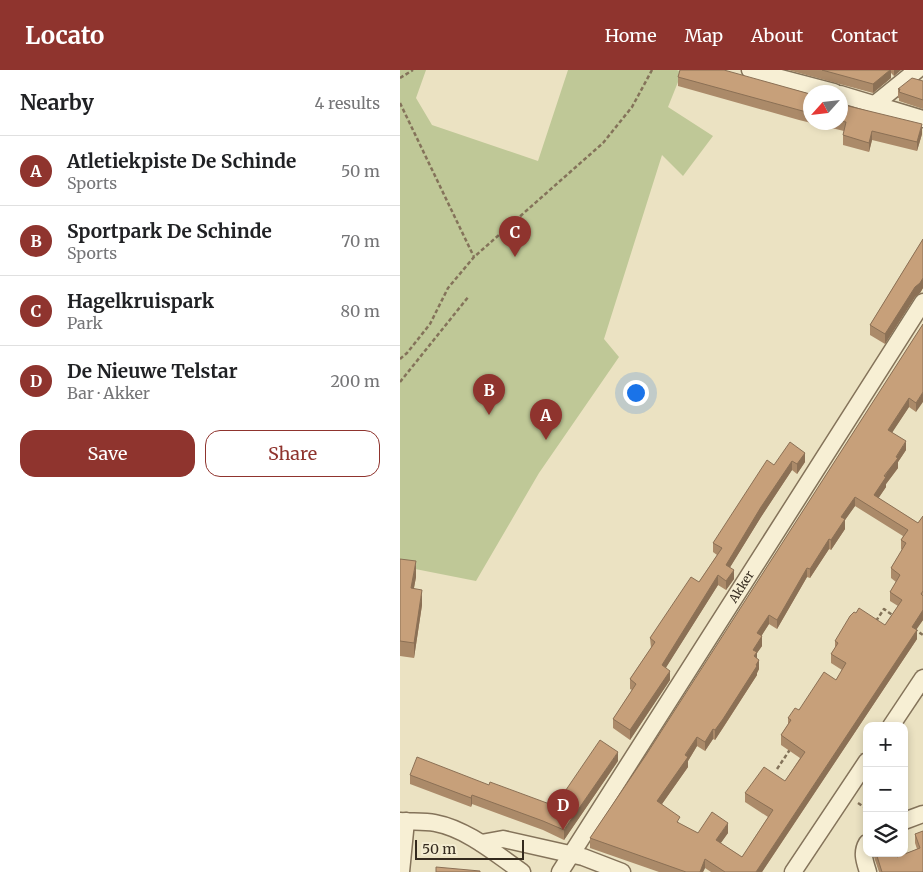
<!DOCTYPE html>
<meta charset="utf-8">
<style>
:root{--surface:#fff;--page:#f6f6f6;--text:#202124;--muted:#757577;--line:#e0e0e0;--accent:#8f342e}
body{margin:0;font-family:Merriweather,serif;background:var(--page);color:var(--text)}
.controls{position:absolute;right:15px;bottom:15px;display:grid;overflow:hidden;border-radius:10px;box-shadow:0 2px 8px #0003}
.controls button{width:45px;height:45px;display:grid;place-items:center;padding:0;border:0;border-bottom:1px solid var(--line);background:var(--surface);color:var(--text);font:25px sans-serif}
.compass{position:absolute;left:403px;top:15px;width:45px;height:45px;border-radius:50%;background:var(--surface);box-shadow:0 2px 8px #0003;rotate:243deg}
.scale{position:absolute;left:15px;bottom:12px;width:109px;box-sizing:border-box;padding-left:5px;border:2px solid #342a1e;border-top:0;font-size:14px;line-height:18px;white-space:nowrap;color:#342a1e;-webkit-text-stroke:4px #f3ecd1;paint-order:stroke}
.you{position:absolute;left:235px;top:322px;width:18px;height:18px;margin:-12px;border:4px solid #fff;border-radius:50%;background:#1a73e8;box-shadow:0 0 0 8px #1a73e833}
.badge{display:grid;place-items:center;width:32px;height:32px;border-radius:50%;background:var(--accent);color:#fff;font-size:16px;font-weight:700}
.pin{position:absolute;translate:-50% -41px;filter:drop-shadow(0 1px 2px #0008)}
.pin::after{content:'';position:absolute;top:26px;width:18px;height:15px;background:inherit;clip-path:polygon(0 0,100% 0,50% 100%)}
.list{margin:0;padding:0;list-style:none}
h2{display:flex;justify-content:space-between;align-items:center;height:65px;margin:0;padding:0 20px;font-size:21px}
h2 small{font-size:16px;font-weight:400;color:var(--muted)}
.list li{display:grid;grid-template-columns:32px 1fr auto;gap:15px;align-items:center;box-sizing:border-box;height:70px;padding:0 20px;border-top:1px solid var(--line)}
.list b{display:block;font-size:19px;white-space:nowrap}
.list p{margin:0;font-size:16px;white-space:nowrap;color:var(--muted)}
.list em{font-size:16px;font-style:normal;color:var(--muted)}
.actions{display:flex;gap:10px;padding:15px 20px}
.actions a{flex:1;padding:11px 0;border:1px solid var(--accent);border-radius:15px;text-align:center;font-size:18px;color:var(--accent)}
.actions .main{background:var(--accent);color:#fff}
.icon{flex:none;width:28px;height:28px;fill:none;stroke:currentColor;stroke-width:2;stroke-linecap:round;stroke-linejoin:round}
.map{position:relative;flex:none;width:523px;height:802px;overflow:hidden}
header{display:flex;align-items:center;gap:30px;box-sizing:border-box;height:70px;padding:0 25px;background:var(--accent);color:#fff}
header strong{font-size:24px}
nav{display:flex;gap:28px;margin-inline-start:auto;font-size:18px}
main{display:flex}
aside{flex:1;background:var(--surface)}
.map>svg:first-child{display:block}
.green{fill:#bfc897}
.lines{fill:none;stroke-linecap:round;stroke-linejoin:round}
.minor-casing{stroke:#84735a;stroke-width:19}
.path{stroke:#84735a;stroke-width:2.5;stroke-dasharray:4 2.5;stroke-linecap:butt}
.minor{stroke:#f7efd4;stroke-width:16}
.wall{fill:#ab8a69;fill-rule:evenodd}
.shaded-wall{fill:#8b7055}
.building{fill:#c7a07a;stroke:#8b7055;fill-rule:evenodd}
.labels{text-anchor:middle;stroke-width:4;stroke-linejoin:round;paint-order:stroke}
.street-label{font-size:12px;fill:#342a1e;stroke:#f3ecd1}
</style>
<header>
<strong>Locato</strong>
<nav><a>Home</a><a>Map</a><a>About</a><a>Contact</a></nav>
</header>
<main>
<aside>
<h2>Nearby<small>4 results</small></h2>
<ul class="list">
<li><span class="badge">A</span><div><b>Atletiekpiste De Schinde</b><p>Sports</p></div><em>50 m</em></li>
<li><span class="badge">B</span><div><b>Sportpark De Schinde</b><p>Sports</p></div><em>70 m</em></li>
<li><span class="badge">C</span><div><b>Hagelkruispark</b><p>Park</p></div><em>80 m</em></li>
<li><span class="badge">D</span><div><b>De Nieuwe Telstar</b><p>Bar · Akker</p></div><em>200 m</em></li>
</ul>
<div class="actions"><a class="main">Save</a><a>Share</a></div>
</aside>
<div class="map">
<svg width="523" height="802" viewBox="0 0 523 802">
<rect width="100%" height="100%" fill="#ebe2c2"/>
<!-- green -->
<path class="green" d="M0,0H26L16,28L32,55L138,91L168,0H277L282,2L268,37L313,66L283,106L262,85L204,269L219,287L139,403L76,511L0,496Z"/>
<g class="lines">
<!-- minor casing -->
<g class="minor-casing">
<g id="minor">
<path d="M350,0L434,22"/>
<path d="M440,24L523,49"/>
<path d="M475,34L517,0"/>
<path d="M491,656L523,608"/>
<path d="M0,751C11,752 24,751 35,753C67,759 96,784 122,802"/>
<path d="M504,751L523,744"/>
<path d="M81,773L103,769L183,787L222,802"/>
<path d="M467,773C461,783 465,792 468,802"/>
<path d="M1,802L6,751"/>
<path id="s1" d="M160,802L523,232"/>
<path d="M393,802L467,691"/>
</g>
</g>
<!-- path -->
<path class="path" d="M0,8L13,0
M0,33L74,187
M0,289L7,283L30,254L48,218L74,187L203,73L232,37L252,0
M0,312L69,226
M476,551L484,539L495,547
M514,559L523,565
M377,699L391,678
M458,733L467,739"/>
<!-- minor -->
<use href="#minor" class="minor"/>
</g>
<!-- wall -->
<path class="wall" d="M388,0H501L494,6L491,3V8L473,23Z
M278,7L396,20L410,24V52H440V34L522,64L517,81L472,70L469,82L443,75V65L444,61L399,50L278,16Z
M523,11V39L499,31V28H498V19Z
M523,169V218L520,223L515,227L485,274L470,265V255Z
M523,254L516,342L509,337L492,362L506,380L498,392V398L486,414V417L478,428L518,453L523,446V550L516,559L517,569L362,802H311L305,798L303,802H259L190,778V768L246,685ZM455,436L503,466L501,470V479L502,480L491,498V508L496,512L490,522V531L498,536L485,555L435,571V578L431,584V593L442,600L436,610L388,648V654L381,665V675L400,688L385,711L345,723V732L368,747L342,787L320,773L328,763H298L280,754L262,734L288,697V691L297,676L305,681L313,669L315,670L323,658L357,605V603L359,599L357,588V583L362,576L361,566L369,554L377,559L407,507L410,508L429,479L431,480L445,459V450Z
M405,383V392L397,404L392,400L361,447L330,497L334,509L326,520L318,515L266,597L270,610L230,670L213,658V649L232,620L230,619V609L251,578L250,568L299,512L317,485L313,482V473L374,395Z
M0,489L16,507L14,518L22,535L14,588L0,586Z
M218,691L164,770L143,760L72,734L71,737L10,714V705L89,715L155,736Z
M523,761V802H479L474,787V783H496L497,787L517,779L515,773V764Z"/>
<!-- shaded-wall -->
<path class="shaded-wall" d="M490,0H491V8L473,23V14Z
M494,0H501L494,6Z
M522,54V64L517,81V72Z
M472,61V70L469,82V73Z
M523,208V218L520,223L515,227L485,274V264L515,217Z
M523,322V332L516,342V333Z
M509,328V337L488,369V360Z
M506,371V380L498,392V398L486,414V417L474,435V425Z
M405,383V392L397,404V394Z
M392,391V400L361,447L326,504V495L361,437Z
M455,427V436L445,450V459L431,480V470L441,447Z
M429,469V479L410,508V499Z
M16,491V507L11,533V518Z
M407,498V507L377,559V550Z
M334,500V509L326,520V511Z
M318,505V515L262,604V595Z
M22,520V535L14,588V573Z
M523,540V550L512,566V557Z
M369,545V554L357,573V563Z
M517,560V569L362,802H356Z
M362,566V576L357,583V592L353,580Z
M359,590V599L357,603V605L315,670V660Z
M270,601V610L230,670V660Z
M313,659V669L305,681V672Z
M297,667V676L288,691V697L257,741V731Z
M218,682V691L164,770V760Z
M72,725V734L71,737V728Z
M328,753V763L316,780V770Z
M305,789V798L303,802H300Z"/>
<!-- building -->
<path class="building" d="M280,0H324L410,24V43L278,7Z
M422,0H490L473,14Z
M512,8L523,11V30L499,22L500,19H498Z
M440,34L522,54L517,72L472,61L469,73L443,65L446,52L440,51Z
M523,169V208L520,213L515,217L485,264L470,255Z
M523,254V322L516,333L509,328L488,360L506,371L496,387L498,388L484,406L486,407L474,425L518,453L523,446V521L521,524L523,526V540L512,557L517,560L356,802H325L305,789L300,802H286L190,768L246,685ZM455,427L508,460L501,470L506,473L491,498L500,505L490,522L502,530L485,555L459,538L456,543L454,542L450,546L435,571L438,573L431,584L446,593L436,610L424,602L399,640L395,638L388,648L391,650L381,665L405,682L385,711L364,697L345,723L373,740L342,787L316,770L328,753L312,742L298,763L277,752L280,747L257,731L288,687L285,685L297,667L305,672L313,659L315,660L323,649L357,596L356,595L359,590L354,586L357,582L353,580L362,566L357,563L369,545L377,550L407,498L410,499L429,469L431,470L445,449L441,447Z
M390,372L405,383L397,394L392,391L361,437L326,495L334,500L326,511L318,505L262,595L270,601L230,660L213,649L236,614L230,609L255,572L250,568L291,507L299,512L322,478L313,473L367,390L374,395Z
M0,489L16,491L11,518L22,520L14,573L0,571Z
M200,670L218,682L164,760L143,751L72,725L71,728L10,705L17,687L89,715L90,712L155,736Z
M523,761V802H482L476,783H496L497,787L520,778L515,764Z
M36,797L80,801V802H36Z"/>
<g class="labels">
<!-- street labels -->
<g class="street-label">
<text dy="4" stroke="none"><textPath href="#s1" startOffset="338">Akker</textPath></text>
</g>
</g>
</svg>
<div class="controls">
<button>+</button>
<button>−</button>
<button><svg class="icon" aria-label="layers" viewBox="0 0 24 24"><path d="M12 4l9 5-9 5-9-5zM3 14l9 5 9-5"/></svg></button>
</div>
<svg class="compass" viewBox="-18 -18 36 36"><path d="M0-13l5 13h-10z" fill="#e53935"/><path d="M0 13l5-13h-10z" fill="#757577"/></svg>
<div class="scale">50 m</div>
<div class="you"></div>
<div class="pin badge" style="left:146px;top:370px">A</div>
<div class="pin badge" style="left:89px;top:345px">B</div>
<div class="pin badge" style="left:115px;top:187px">C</div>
<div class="pin badge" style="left:163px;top:760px">D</div>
</div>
</main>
